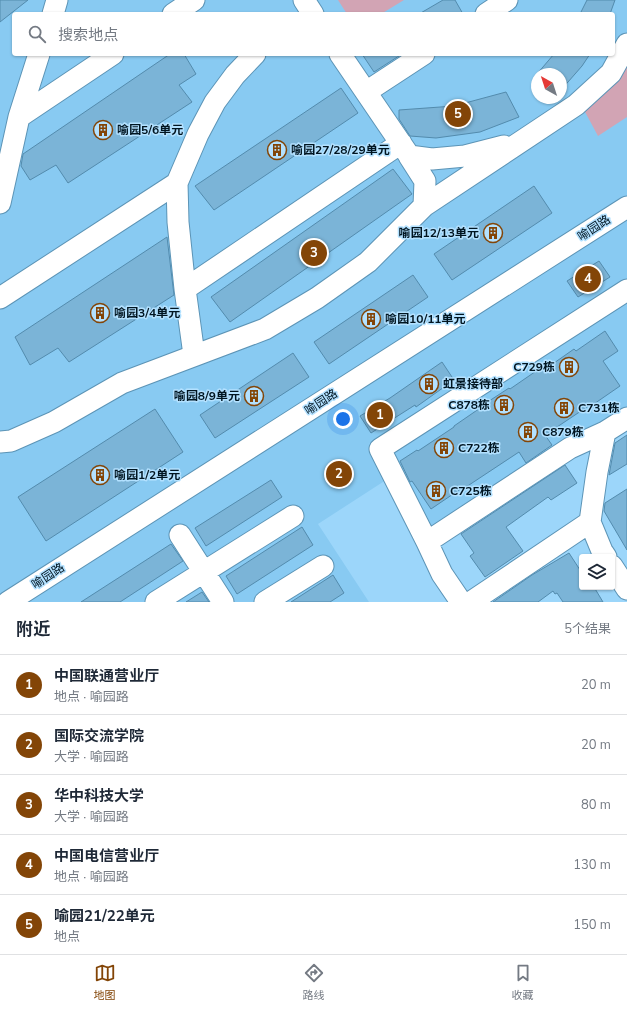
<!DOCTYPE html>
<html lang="zh">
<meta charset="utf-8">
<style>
:root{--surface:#fff;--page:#f6f6f7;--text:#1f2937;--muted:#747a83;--line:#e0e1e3;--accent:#834507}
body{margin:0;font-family:"Nunito Sans","Noto Sans SC",sans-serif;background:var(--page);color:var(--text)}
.controls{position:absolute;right:12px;bottom:12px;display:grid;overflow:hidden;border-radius:4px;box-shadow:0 1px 3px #0004}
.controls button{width:36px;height:36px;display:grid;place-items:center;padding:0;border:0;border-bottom:1px solid var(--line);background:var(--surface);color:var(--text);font:20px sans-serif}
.compass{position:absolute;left:531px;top:68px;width:36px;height:36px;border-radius:50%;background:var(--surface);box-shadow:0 1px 3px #0004;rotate:321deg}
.you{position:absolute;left:343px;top:419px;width:14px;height:14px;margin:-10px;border:3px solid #fff;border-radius:50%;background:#1a73e8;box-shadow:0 0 0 6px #1a73e833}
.badge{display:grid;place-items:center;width:26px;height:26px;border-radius:50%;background:var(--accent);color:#fff;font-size:13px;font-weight:700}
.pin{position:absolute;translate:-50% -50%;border:2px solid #fff;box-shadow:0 1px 4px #0006}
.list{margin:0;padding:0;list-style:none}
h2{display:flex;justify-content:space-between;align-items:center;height:52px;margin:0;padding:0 16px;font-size:17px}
h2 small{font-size:13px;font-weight:400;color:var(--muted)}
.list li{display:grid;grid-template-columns:26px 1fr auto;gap:12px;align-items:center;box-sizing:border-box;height:60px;padding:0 16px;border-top:1px solid var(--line)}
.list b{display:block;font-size:15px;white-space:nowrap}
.list p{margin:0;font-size:13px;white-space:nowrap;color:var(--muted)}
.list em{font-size:13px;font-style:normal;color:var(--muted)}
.icon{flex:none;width:22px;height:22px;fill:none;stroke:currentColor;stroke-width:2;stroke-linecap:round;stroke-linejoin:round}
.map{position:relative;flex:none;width:627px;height:602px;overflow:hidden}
.search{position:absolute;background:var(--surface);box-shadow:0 1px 3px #0004;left:12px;right:12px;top:12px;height:44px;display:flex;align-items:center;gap:10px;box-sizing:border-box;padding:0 14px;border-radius:4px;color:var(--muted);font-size:15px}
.sheet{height:352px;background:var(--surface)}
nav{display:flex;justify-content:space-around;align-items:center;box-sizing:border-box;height:56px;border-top:1px solid var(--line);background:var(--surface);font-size:11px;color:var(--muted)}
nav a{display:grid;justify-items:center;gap:2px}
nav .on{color:var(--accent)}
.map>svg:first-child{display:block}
.built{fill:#88caf2;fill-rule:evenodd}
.green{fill:#d2a4b4}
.building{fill:#7bb4d7;stroke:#538bad}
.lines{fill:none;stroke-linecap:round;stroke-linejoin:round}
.minor-casing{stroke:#5c94b6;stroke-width:23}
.minor{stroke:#fff;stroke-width:21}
.labels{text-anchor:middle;stroke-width:3;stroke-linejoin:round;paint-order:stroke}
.poi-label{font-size:12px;font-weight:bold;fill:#001521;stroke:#b3e1ff;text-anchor:start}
.street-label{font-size:12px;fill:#001521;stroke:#b3e1ff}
</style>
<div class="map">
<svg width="627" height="602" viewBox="0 0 627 602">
<rect width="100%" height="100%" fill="#9cd6fa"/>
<!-- built -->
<path class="built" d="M0,0H627V408L423,538L386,480L318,524L369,602H0ZM14,14H613V54H14ZM537,74H561V98H537Z"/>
<!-- green -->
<path class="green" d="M338,0H404L381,14H347Z
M627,65V117L598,136L584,110Z"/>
<!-- building -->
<path class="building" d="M0,0H28L0,22Z
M443,0H455L463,14H419Z
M587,0H615L610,14H580Z
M170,54H184L196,74L179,85L192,102L68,183L56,165L30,180L21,166L23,154Z
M362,54H402L374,72Z
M554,54H590L582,66L561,90V74H537Z
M341,88L358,113L214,210L195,186Z
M506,92L519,117L480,132L436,138L410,136L399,119V110L454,106Z
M393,169L412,194L230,322L211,297Z
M534,186L552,213L452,280L434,254Z
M167,237L174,295L69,362L58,348L30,365L15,337Z
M599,261L610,277L578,297L567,281Z
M413,275L428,297L329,364L314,342Z
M605,331L618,351L603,361L620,386L591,406L590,405L545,435L552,445L526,463L519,452L463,489L462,488L431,509L412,481L410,482L400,461L417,450L418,451L454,427V426L486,404V403L509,388L510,389L542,367L544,370L574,349L576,351Z
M293,353L309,377L215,438L200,415Z
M442,362L454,380L416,407L415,405L371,433L360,416L390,398Z
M155,409L183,452L46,541L18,497Z
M627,435V464L609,475L615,443Z
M565,465L577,483L551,500L548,497L506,527L523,551L485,577L470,556L474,553L461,534Z
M271,480L282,497L206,546L195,528Z
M627,489V550L604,511L605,503Z
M302,527L313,545L237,594L226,576Z
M171,544L183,561L120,602H81Z
M569,553L582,573V587H594L603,602H563L557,593L555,594L553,591L538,602H493L532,575Z
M333,575L344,593L330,602H291Z
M202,592L209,602H186Z"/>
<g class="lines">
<!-- minor casing -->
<g class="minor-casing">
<path id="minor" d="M304,0L313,14
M53,14L57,0
M173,14L194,0
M486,14L507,0
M340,54L408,154
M366,92L424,54
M19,117L113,54
M0,203L19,117L39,54
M424,206L425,181L409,156L432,159L465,156L504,146
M185,289L401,143
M0,298L177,183
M194,355L185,289L178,222L177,183L198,134L215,102L235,75L255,54
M605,432L597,472L590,522L602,551L606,557
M0,442L11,441L54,422L122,383L265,329L317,298L368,262L424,206L576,105L611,73L627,44
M180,535L223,602
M427,542L570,448L605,432L627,418
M612,566L627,589
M8,602L627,207
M156,602L293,516
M265,602L323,566
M461,602L442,574L427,542L380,449L627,290
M471,602L590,522"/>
</g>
<!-- minor -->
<use href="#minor" class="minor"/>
</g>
<!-- icons -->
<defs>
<g id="building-ring" transform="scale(1)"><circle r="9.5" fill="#b3e1ff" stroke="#834507" stroke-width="1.5"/><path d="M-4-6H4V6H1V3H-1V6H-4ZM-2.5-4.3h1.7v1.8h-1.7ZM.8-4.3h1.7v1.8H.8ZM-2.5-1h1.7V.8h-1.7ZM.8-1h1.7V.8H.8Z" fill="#834507"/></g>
</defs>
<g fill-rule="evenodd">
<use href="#building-ring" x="103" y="130"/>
<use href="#building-ring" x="277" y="150"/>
<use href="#building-ring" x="493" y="233"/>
<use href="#building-ring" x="100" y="313"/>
<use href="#building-ring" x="371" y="319"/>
<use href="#building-ring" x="569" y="367"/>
<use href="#building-ring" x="429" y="384"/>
<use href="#building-ring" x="254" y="396"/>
<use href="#building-ring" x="504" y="405"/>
<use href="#building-ring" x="564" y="408"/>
<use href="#building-ring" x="528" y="432"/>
<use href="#building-ring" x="444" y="448"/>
<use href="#building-ring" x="100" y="475"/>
<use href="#building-ring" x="436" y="491"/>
</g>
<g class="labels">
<!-- poi labels -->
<g class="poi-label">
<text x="117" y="134">喻园5/6单元</text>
<text x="291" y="154">喻园27/28/29单元</text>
<text x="479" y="237" text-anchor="end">喻园12/13单元</text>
<text x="114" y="317">喻园3/4单元</text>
<text x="385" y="323">喻园10/11单元</text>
<text x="555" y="371" text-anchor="end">C729栋</text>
<text x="443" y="388">虹景接待部</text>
<text x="240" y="400" text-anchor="end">喻园8/9单元</text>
<text x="490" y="409" text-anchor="end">C878栋</text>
<text x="578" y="412">C731栋</text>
<text x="542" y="436">C879栋</text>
<text x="458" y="452">C722栋</text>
<text x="114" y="479">喻园1/2单元</text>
<text x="450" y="495">C725栋</text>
</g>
<!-- street labels -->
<g class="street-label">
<text transform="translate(594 228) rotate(-33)" y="4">喻园路</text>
<text transform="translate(321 402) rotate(-33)" y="4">喻园路</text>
<text transform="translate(48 576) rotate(-33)" y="4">喻园路</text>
</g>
</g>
</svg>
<div class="controls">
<button><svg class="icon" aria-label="layers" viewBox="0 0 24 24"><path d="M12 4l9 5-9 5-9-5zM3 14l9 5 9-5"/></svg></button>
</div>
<svg class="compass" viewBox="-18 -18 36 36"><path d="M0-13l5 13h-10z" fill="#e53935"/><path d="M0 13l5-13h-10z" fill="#747a83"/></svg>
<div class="you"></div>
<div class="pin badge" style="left:380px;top:415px">1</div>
<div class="pin badge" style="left:339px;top:474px">2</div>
<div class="pin badge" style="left:314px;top:253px">3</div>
<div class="pin badge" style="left:588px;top:279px">4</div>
<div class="pin badge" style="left:458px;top:114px">5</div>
<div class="search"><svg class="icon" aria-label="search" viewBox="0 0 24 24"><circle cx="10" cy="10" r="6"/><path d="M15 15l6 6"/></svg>搜索地点</div>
</div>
<section class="sheet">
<h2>附近<small>5个结果</small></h2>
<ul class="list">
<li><span class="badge">1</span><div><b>中国联通营业厅</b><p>地点 · 喻园路</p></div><em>20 m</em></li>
<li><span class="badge">2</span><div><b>国际交流学院</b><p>大学 · 喻园路</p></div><em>20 m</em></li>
<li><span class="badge">3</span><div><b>华中科技大学</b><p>大学 · 喻园路</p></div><em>80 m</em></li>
<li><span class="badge">4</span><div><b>中国电信营业厅</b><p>地点 · 喻园路</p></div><em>130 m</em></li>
<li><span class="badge">5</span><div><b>喻园21/22单元</b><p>地点</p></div><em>150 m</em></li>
</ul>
</section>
<nav>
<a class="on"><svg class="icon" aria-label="map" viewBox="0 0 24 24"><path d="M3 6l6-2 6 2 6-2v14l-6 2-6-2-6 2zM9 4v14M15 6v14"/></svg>地图</a>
<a><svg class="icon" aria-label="directions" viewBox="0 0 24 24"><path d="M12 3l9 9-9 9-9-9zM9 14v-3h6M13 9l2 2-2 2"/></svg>路线</a>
<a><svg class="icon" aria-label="saved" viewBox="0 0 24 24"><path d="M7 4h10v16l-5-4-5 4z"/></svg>收藏</a>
</nav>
